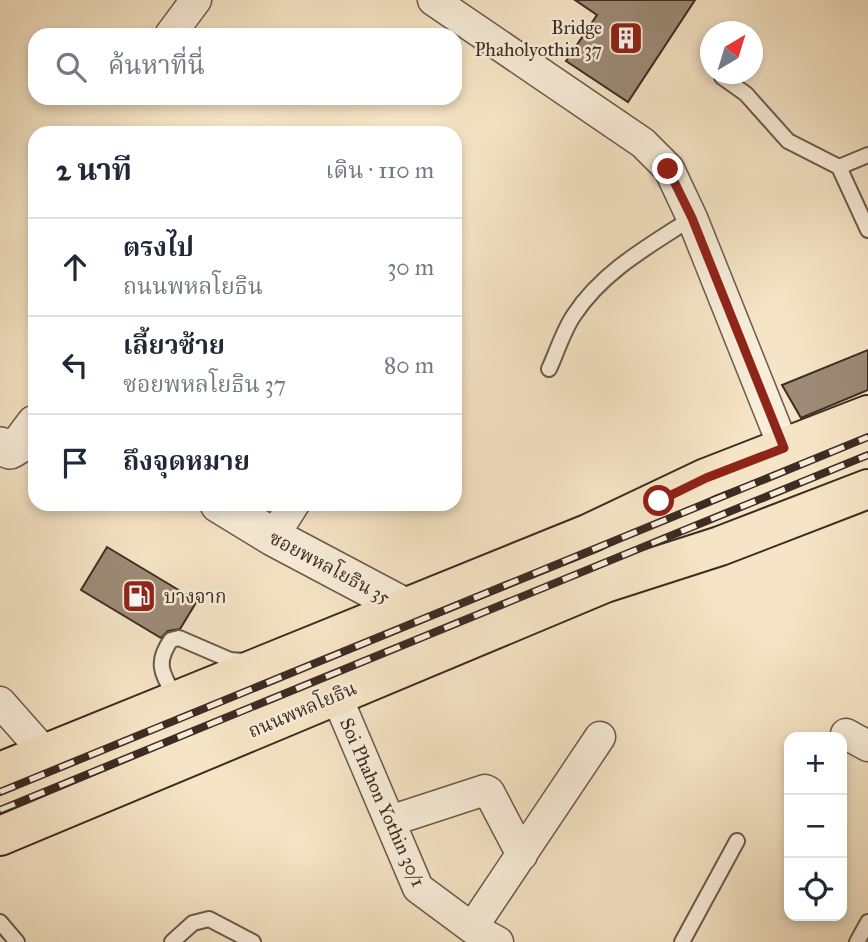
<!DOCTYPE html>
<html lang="th">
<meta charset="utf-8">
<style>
:root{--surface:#fff;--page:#f6f6f7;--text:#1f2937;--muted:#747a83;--line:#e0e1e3}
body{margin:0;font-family:"IM FELL Great Primer","Noto Serif Thai",serif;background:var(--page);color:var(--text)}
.controls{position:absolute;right:21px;bottom:21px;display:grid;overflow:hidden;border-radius:14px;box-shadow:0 4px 10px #0003}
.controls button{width:63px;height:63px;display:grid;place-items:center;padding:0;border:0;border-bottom:2px solid var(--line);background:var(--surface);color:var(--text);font:35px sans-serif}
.compass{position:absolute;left:700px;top:21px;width:63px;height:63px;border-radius:50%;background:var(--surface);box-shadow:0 4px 10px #0003;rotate:38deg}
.stop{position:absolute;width:21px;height:21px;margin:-16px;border:5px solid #8f2418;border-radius:50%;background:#fff}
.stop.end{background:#8f2418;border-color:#fff;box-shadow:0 2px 7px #0008}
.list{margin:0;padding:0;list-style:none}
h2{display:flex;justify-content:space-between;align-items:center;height:91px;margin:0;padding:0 28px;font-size:30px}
h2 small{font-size:23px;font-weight:400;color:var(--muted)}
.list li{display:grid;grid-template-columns:46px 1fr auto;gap:21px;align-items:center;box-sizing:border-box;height:98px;padding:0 28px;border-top:2px solid var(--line)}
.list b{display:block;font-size:26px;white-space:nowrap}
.list p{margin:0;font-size:23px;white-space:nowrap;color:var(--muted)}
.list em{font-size:23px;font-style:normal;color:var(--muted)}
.icon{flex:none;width:38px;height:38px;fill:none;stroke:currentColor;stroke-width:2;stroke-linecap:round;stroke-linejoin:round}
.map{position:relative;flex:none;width:868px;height:942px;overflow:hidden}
.search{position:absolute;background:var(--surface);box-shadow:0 4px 10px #0003;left:28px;top:28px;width:434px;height:77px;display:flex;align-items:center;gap:18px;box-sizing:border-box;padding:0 24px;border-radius:21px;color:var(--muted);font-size:26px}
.panel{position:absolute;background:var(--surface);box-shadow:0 4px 10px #0003;left:28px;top:126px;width:434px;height:385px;border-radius:21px}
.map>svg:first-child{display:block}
.building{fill:#9d8b77;stroke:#3e2b23;stroke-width:2}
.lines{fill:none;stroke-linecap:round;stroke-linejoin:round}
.service-casing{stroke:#6c594c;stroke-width:18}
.minor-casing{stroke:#6c594c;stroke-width:33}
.tertiary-casing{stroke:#6c594c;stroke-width:40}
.primary-casing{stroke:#3e2b23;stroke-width:42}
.service{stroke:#f8edd9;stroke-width:14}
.minor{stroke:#f8edd9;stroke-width:30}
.tertiary{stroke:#f8edd9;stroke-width:37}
.primary{stroke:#f5e4c5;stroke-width:38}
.rail-casing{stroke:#3e2b23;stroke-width:8}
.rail{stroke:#f8edd9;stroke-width:5;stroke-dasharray:16;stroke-linecap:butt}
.route{stroke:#8f2418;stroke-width:9}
.labels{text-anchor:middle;stroke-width:5;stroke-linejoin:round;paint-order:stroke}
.poi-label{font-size:19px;fill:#3e2b23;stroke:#f8edd9;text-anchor:end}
.street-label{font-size:19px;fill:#3e2b23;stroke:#f8edd9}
</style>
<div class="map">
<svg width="868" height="942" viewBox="0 0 868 942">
<rect width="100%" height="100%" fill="#f5e4c5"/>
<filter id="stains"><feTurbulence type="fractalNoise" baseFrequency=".00286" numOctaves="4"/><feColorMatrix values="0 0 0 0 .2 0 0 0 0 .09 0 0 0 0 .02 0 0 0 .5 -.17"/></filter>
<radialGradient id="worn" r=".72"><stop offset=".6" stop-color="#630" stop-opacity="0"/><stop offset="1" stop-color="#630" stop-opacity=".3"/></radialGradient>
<!-- building -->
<path class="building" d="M575,0H695L628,102L566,61L597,15Z
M868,350V390L801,418L782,385Z
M107,547L197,601L180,629L168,631L161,638L81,590Z"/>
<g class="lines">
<!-- service casing -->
<g class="service-casing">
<path id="service" d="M722,77L746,94L788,141L839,167L868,230
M839,167L868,155
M549,369C557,352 563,331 574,315C603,271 649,246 692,218
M176,698C163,675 154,664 171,640L179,638L230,660L245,661
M0,922L17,942
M172,942L193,923L209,919L253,942
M682,942L737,841
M857,942L868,922"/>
</g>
<!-- minor casing -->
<g class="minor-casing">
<path id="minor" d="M433,0L643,143L669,169L692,218L784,448
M170,35L196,0
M273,537L294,504
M336,695L418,888L472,928L498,942
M0,702L46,754
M846,734L868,746
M390,821L485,790L489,792L522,855
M472,928L600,737"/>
</g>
<!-- tertiary casing -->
<g class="tertiary-casing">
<path id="tertiary" d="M0,446L10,450L20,444L35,424
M219,504L273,537L405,607"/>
</g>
<!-- primary casing -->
<g class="primary-casing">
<path id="primary" d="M0,772L590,533L706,478L868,415
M0,836L605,583L720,546L868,489"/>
</g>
<!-- service -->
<use href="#service" class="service"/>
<!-- minor -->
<use href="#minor" class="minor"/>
<!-- tertiary -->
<use href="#tertiary" class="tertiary"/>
<!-- primary -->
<use href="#primary" class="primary"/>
<!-- rail casing -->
<g class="rail-casing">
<path id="rail" d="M0,792L868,437
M0,810L868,455"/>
</g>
<!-- rail -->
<use href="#rail" class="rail"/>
</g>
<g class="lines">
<!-- route -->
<path class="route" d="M659,501L706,478L784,448L692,218L668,169"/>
</g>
<!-- icons -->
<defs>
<g id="building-square" transform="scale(1.75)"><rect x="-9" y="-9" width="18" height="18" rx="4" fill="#8f2418" stroke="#f8edd9"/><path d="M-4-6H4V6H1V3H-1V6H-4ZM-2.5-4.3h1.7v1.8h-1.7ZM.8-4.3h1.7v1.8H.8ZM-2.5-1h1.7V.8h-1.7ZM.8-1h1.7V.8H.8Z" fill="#fff"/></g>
<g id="fuel-square" transform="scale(1.75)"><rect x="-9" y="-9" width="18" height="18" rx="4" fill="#8f2418" stroke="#f8edd9"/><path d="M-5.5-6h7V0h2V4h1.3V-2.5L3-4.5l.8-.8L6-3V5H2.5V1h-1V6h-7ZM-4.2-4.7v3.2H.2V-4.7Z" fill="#fff"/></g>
</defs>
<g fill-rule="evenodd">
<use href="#building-square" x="626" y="38"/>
<use href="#fuel-square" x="139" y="596"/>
</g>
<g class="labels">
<!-- poi labels -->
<g class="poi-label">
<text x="602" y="34">Bridge<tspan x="602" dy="22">Phaholyothin 37</tspan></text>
<text x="164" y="603" text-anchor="start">บางจาก</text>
</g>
<!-- street labels -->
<g class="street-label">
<text transform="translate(330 567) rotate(28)" y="7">ซอยพหลโยธิน 35</text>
<text transform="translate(302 709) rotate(-23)" y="7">ถนนพหลโยธิน</text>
<text transform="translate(383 802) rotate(66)" y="7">Soi Phahon Yothin 30/1</text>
</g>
</g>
<rect width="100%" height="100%" filter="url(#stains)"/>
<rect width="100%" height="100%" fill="url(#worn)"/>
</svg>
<div class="controls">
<button>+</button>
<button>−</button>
<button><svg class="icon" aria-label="locate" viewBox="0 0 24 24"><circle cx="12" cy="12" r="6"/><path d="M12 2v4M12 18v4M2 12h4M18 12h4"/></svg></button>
</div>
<svg class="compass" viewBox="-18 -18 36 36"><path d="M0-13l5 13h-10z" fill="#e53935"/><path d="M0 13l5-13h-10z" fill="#747a83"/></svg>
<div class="stop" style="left:659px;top:501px"></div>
<div class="stop end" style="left:668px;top:169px"></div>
<div class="search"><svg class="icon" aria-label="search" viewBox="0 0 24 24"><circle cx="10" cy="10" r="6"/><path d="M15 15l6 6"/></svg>ค้นหาที่นี่</div>
<section class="panel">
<h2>2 นาที<small>เดิน · 110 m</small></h2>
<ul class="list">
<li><svg class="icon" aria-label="ahead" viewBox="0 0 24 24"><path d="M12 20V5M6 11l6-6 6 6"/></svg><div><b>ตรงไป</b><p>ถนนพหลโยธิน</p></div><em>30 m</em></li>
<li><svg class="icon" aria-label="left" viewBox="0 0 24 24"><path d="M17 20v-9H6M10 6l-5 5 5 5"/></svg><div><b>เลี้ยวซ้าย</b><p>ซอยพหลโยธิน 37</p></div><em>80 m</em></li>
<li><svg class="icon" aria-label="arrive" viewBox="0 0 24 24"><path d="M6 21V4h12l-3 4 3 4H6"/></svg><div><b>ถึงจุดหมาย</b></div></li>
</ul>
</section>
</div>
